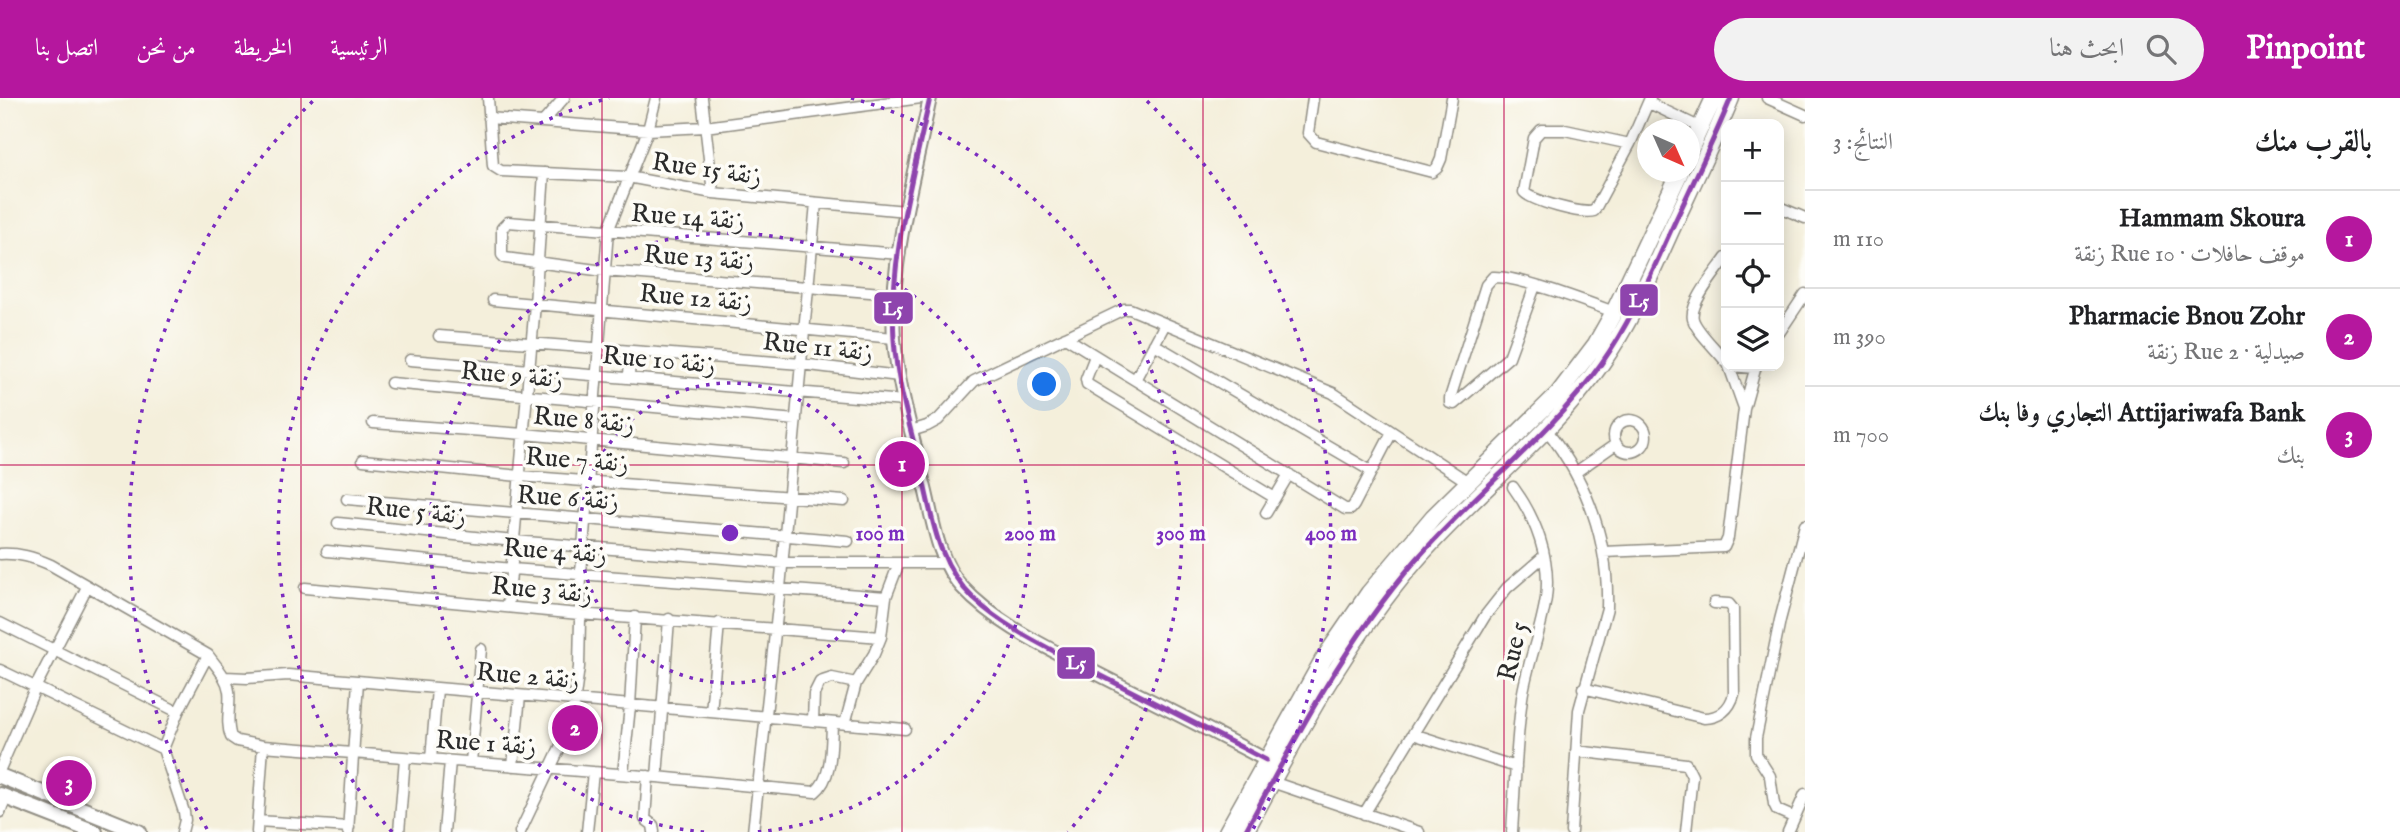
<!DOCTYPE html>
<html lang="ar">
<meta charset="utf-8">
<style>
:root{--surface:#fff;--page:#f2f2f2;--text:#202124;--muted:#757577;--line:#e0e0e0;--accent:#b5179e}
body{margin:0;font-family:"IM FELL English",Amiri,serif;background:var(--page);color:var(--text);direction:rtl}
.controls{position:absolute;right:21px;top:21px;display:grid;overflow:hidden;border-radius:14px;box-shadow:0 4px 18px #0003}
.controls button{width:63px;height:63px;display:grid;place-items:center;padding:0;border:0;border-bottom:2px solid var(--line);background:var(--surface);color:var(--text);font:35px sans-serif}
.compass{position:absolute;left:1637px;top:21px;width:63px;height:63px;border-radius:50%;background:var(--surface);box-shadow:0 4px 18px #0003;rotate:135deg}
.you{position:absolute;left:1045px;top:287px;width:24px;height:24px;margin:-18px;border:5px solid #fff;border-radius:50%;background:#1a73e8;box-shadow:0 0 0 10px #1a73e833}
.badge{display:grid;place-items:center;width:46px;height:46px;border-radius:50%;background:var(--accent);color:#fff;font-size:23px;font-weight:700}
.pin{position:absolute;translate:-50% -50%;border:4px solid #fff;box-shadow:0 2px 7px #0006}
.list{margin:0;padding:0;list-style:none}
h2{display:flex;justify-content:space-between;align-items:center;height:91px;margin:0;padding:0 28px;font-size:30px}
h2 small{font-size:23px;font-weight:400;color:var(--muted)}
.list li{display:grid;grid-template-columns:46px 1fr auto;gap:21px;align-items:center;box-sizing:border-box;height:98px;padding:0 28px;border-top:2px solid var(--line)}
.list b{display:block;font-size:26px;white-space:nowrap}
.list p{margin:0;font-size:23px;white-space:nowrap;color:var(--muted)}
.list em{font-size:23px;font-style:normal;color:var(--muted)}
.icon{flex:none;width:38px;height:38px;fill:none;stroke:currentColor;stroke-width:2;stroke-linecap:round;stroke-linejoin:round}
.map{position:relative;flex:none;width:1805px;height:734px;overflow:hidden;direction:ltr}
header{display:flex;align-items:center;gap:42px;box-sizing:border-box;height:98px;padding:0 35px;background:var(--accent);color:#fff}
header strong{font-size:33px}
nav{display:flex;gap:38px;margin-inline-start:auto;font-size:24px}
.search{width:490px;height:63px;background:var(--page);display:flex;align-items:center;gap:18px;box-sizing:border-box;padding:0 24px;border-radius:38px;color:var(--muted);font-size:26px}
main{display:flex}
aside{flex:1;background:var(--surface)}
.map>svg:first-child{display:block}
.lines{fill:none;stroke-linecap:round;stroke-linejoin:round}
.minor-casing{stroke:#908d83;stroke-width:13}
.tertiary-casing{stroke:#908d83;stroke-width:16}
.secondary-casing{stroke:#908d83;stroke-width:18}
.primary-casing{stroke:#908d83;stroke-width:19}
.minor{stroke:#fff;stroke-width:10}
.tertiary{stroke:#fff;stroke-width:12}
.secondary{stroke:#fff;stroke-width:14}
.primary{stroke:#fff;stroke-width:16}
.bus-1-casing{stroke:#fdfcf7;stroke-width:10}
.bus-1{stroke:#8e44ad;stroke-width:5}
.grid{fill:none;stroke:#c2185b;stroke-width:2;stroke-opacity:0.55}
.ring{fill:none;stroke:#7b2cbf;stroke-width:3.5;stroke-dasharray:3.5 7}
.labels{text-anchor:middle;stroke-width:7;stroke-linejoin:round;paint-order:stroke}
.street-label{font-size:26px;fill:#2b2b2b;stroke:#fdfcf7}
.centre{fill:#7b2cbf;stroke:#fdfcf7;stroke-width:3.5}
.ring-label{font-size:21px;text-anchor:middle;font-weight:bold;fill:#7b2cbf;stroke:#fdfcf7;stroke-width:7;stroke-linejoin:round;paint-order:stroke}
.line-badge{stroke:#fdfcf7;stroke-width:2.5}
.badge-label{font-size:19px;text-anchor:middle;font-weight:bold;fill:#fff}
</style>
<header>
<strong>Pinpoint</strong>
<div class="search"><svg class="icon" aria-label="search" viewBox="0 0 24 24"><circle cx="10" cy="10" r="6"/><path d="M15 15l6 6"/></svg>ابحث هنا</div>
<nav><a>الرئيسية</a><a>الخريطة</a><a>من نحن</a><a>اتصل بنا</a></nav>
</header>
<main>
<aside>
<h2>بالقرب منك<small>النتائج: 3</small></h2>
<ul class="list">
<li><span class="badge">1</span><div><b>Hammam Skoura</b><p>موقف حافلات · Rue 10 زنقة</p></div><em>110 m</em></li>
<li><span class="badge">2</span><div><b>Pharmacie Bnou Zohr</b><p>صيدلية · Rue 2 زنقة</p></div><em>390 m</em></li>
<li><span class="badge">3</span><div><b>Attijariwafa Bank التجاري وفا بنك</b><p>بنك</p></div><em>700 m</em></li>
</ul>
</aside>
<div class="map">
<svg width="1805" height="734" viewBox="0 0 1805 734">
<rect width="100%" height="100%" fill="#fdfcf7"/>
<filter id="ink" filterUnits="userSpaceOnUse"><feTurbulence type="fractalNoise" baseFrequency=".0143" numOctaves="2"/><feDisplacementMap in="SourceGraphic" scale="14" xChannelSelector="R" yChannelSelector="G"/><feConvolveMatrix kernelMatrix="1 2 1 2 8 2 1 2 1" color-interpolation-filters="sRGB"/></filter>
<filter id="wash" filterUnits="userSpaceOnUse"><feTurbulence type="fractalNoise" baseFrequency=".00686" numOctaves="4" result="noise"/><feDisplacementMap in="SourceGraphic" scale="28" xChannelSelector="R" yChannelSelector="G"/><feGaussianBlur stdDeviation="1.57" result="paint"/><feColorMatrix in="noise" values="0 0 0 0 0 0 0 0 0 0 0 0 0 0 0 0 0 1.4 0 .05"/><feComposite in="paint" operator="in"/></filter>
<g filter="url(#wash)">
<rect width="100%" height="100%" fill="#f4efdb"/>
</g>
<g filter="url(#ink)">
<g class="lines">
<!-- minor casing -->
<g class="minor-casing">
<path id="minor" d="M488,0L493,68L501,73L628,79L713,95L906,113
M702,0L713,95
M1313,0L1308,35L1316,44L1432,74L1437,70L1441,61L1452,0
M1767,0L1805,17
M1649,5L1701,30
M489,20L648,32L705,29L921,0
M544,23L564,0
M1630,46L1565,32H1541L1534,40L1524,94C1532,103 1583,117 1594,113L1630,46L1650,0
M1779,109L1805,120
M1726,160C1717,173 1689,205 1693,221C1696,233 1718,253 1726,264
M1535,188L1509,259L1454,306L1450,305V300L1486,187L1493,179C1519,178 1587,204 1614,214
M895,196L604,173L505,160L502,157V130L508,124L900,156
M493,202L894,240
M1779,235L1805,196
M439,238L801,266L899,278
M1065,239L1345,411H1351L1354,407L1392,334
M1154,246L1371,373
M1095,258L1086,281L1087,286L1275,400
M410,262L904,303
M1729,268L1744,310
M1730,268L1755,270
M629,280L630,254
M1135,282L1165,226
M391,285L796,322
M1614 338a16 16 0 1 1 32 0a16 16 0 1 1-32 0Z
M373,325L524,336L844,365
M1546,331C1588,384 1609,442 1607,510L1579,612L1571,734
M911,333L927,328L938,322L974,283L1124,211H1130L1333,295L1468,384
M363,362L519,378L844,403
M1576,374L1616,346
M347,401L848,443
M1266,415L1289,376
M338,425L514,443L783,465H945
M327,453L512,471L886,499
M1603,454L1724,449L1728,440L1744,311L1756,268
M0,456C19,455 33,459 51,467L208,557L178,614L163,651L184,714L185,722L182,734
M305,490L579,516L881,539
M508,509L535,206L544,75
M0,525L178,614
M208,557C216,568 227,579 229,593C231,609 225,623 231,639L237,643L263,648L657,679L815,694C833,680 831,646 832,625
M0,572L163,651
M225,579L247,580L288,577L905,631
M1583,590L1704,620C1719,620 1730,611 1734,596L1733,511L1729,506L1714,505
M711,614L719,525
M813,623L814,596L820,584L832,580L856,585
M845,626L856,585L874,556L881,539L886,499L899,465
M1413,636L1516,669
M1576,653L1686,666L1692,678L1686,734
M431,661L437,591
M471,664L481,551
M513,668L520,598
M0,671L36,588L87,489
M623,676L630,608L635,519
M648,678L645,721L653,727L654,734
M657,679L669,521
M1272,684L1419,734
M0,714L6,699
M1364,716L1485,518L1507,490L1543,459
M1793,719L1777,712L1774,706L1770,678L1756,656V640L1780,522L1805,427
M258,723L349,729
M257,734L263,648
M348,734L358,583
M399,734L405,660
M444,734L450,663
M520,734L564,641L573,614L579,569L581,475L608,133L648,32L656,0
M587,734L593,674
M753,734L780,490L816,105
M1512,734C1515,689 1516,644 1522,600C1527,566 1541,534 1546,500C1551,461 1536,420 1513,389
M1788,734L1805,696"/>
</g>
<!-- tertiary casing -->
<g class="tertiary-casing">
<path id="tertiary" d="M930,0C915,73 889,166 894,241C898,290 913,338 924,386C933,421 937,462 962,489C998,528 1051,551 1096,575C1153,604 1210,632 1266,662"/>
</g>
<!-- secondary casing -->
<g class="secondary-casing">
<path id="secondary" d="M0,678L139,734
M0,697L95,734"/>
</g>
<!-- primary casing -->
<g class="primary-casing">
<path id="primary" d="M1689,54L1714,0
M1227,734L1323,562L1369,495L1433,419L1558,296L1596,246L1614,214L1680,74
M1245,734C1295,640 1346,543 1416,462C1475,394 1550,339 1601,266C1631,224 1651,176 1672,130C1692,87 1713,44 1731,0"/>
</g>
<!-- minor -->
<use href="#minor" class="minor"/>
<!-- tertiary -->
<use href="#tertiary" class="tertiary"/>
<!-- secondary -->
<use href="#secondary" class="secondary"/>
<!-- primary -->
<use href="#primary" class="primary"/>
<!-- bus-1 casing -->
<g class="bus-1-casing">
<path id="bus-1" d="M930,0C913,78 889,160 894,241C897,288 912,335 923,381C933,425 939,468 974,501C1005,530 1045,548 1082,568C1143,599 1205,630 1266,662
M1245,734C1295,640 1346,543 1416,462C1475,394 1549,339 1601,266C1631,224 1651,176 1672,130C1692,87 1713,44 1731,0"/>
</g>
<!-- bus-1 -->
<use href="#bus-1" class="bus-1"/>
</g>
</g>
<!-- grid -->
<path class="grid" d="M301,0V734M602,0V734M902,0V734M1203,0V734M1504,0V734M0,367H1805"/>
<!-- distance rings -->
<g class="ring">
<circle cx="730" cy="435" r="150"/>
<path d="M704 734A300 300 0 1 1 756 734"/>
<path d="M392 734A451 451 0 0 1 609 0M851 0A451 451 0 0 1 1068 734"/>
<path d="M207 731A601 601 0 0 1 313 3M1147 3A601 601 0 0 1 1253 731"/>
</g>
<g class="labels">
<!-- street labels -->
<g class="street-label">
<text transform="translate(707 70) rotate(8)" y="9">Rue 15 زنقة</text>
<text transform="translate(688 118) rotate(4)" y="9">Rue 14 زنقة</text>
<text transform="translate(699 159) rotate(4)" y="9">Rue 13 زنقة</text>
<text transform="translate(696 199) rotate(5)" y="9">Rue 12 زنقة</text>
<text transform="translate(818 248) rotate(6)" y="9">Rue 11 زنقة</text>
<text transform="translate(659 261) rotate(5)" y="9">Rue 10 زنقة</text>
<text transform="translate(512 276) rotate(5)" y="9">Rue 9 زنقة</text>
<text transform="translate(584 321) rotate(5)" y="9">Rue 8 زنقة</text>
<text transform="translate(577 361) rotate(4)" y="9">Rue 7 زنقة</text>
<text transform="translate(568 399) rotate(4)" y="9">Rue 6 زنقة</text>
<text transform="translate(416 412) rotate(6)" y="9">Rue 5 زنقة</text>
<text transform="translate(555 452) rotate(4)" y="9">Rue 4 زنقة</text>
<text transform="translate(542 491) rotate(5)" y="9">Rue 3 زنقة</text>
<text transform="translate(1512 553) rotate(-77)" y="9">Rue 5</text>
<text transform="translate(528 577) rotate(5)" y="9">Rue 2 زنقة</text>
<text transform="translate(486 644) rotate(4)" y="9">Rue 1 زنقة</text>
</g>
</g>
<circle cx="730" cy="435" r="10" class="centre"/>
<g class="ring-label">
<text x="880" y="442">100 m</text>
<text x="1030" y="442">200 m</text>
<text x="1181" y="442">300 m</text>
<text x="1331" y="442">400 m</text>
</g>
<g class="line-badge">
<rect x="1619" y="185" width="40" height="34" rx="7" fill="#8e44ad"/>
<rect x="873" y="193" width="41" height="34" rx="7" fill="#8e44ad"/>
<rect x="1056" y="548" width="40" height="34" rx="7" fill="#8e44ad"/>
</g>
<g class="badge-label">
<text x="1639" y="209">L5</text>
<text x="893" y="217">L5</text>
<text x="1076" y="571">L5</text>
</g>
</svg>
<div class="controls">
<button>+</button>
<button>−</button>
<button><svg class="icon" aria-label="locate" viewBox="0 0 24 24"><circle cx="12" cy="12" r="6"/><path d="M12 2v4M12 18v4M2 12h4M18 12h4"/></svg></button>
<button><svg class="icon" aria-label="layers" viewBox="0 0 24 24"><path d="M12 4l9 5-9 5-9-5zM3 14l9 5 9-5"/></svg></button>
</div>
<svg class="compass" viewBox="-18 -18 36 36"><path d="M0-13l5 13h-10z" fill="#e53935"/><path d="M0 13l5-13h-10z" fill="#757577"/></svg>
<div class="you"></div>
<div class="pin badge" style="left:902px;top:366px">1</div>
<div class="pin badge" style="left:575px;top:630px">2</div>
<div class="pin badge" style="left:69px;top:685px">3</div>
</div>
</main>
